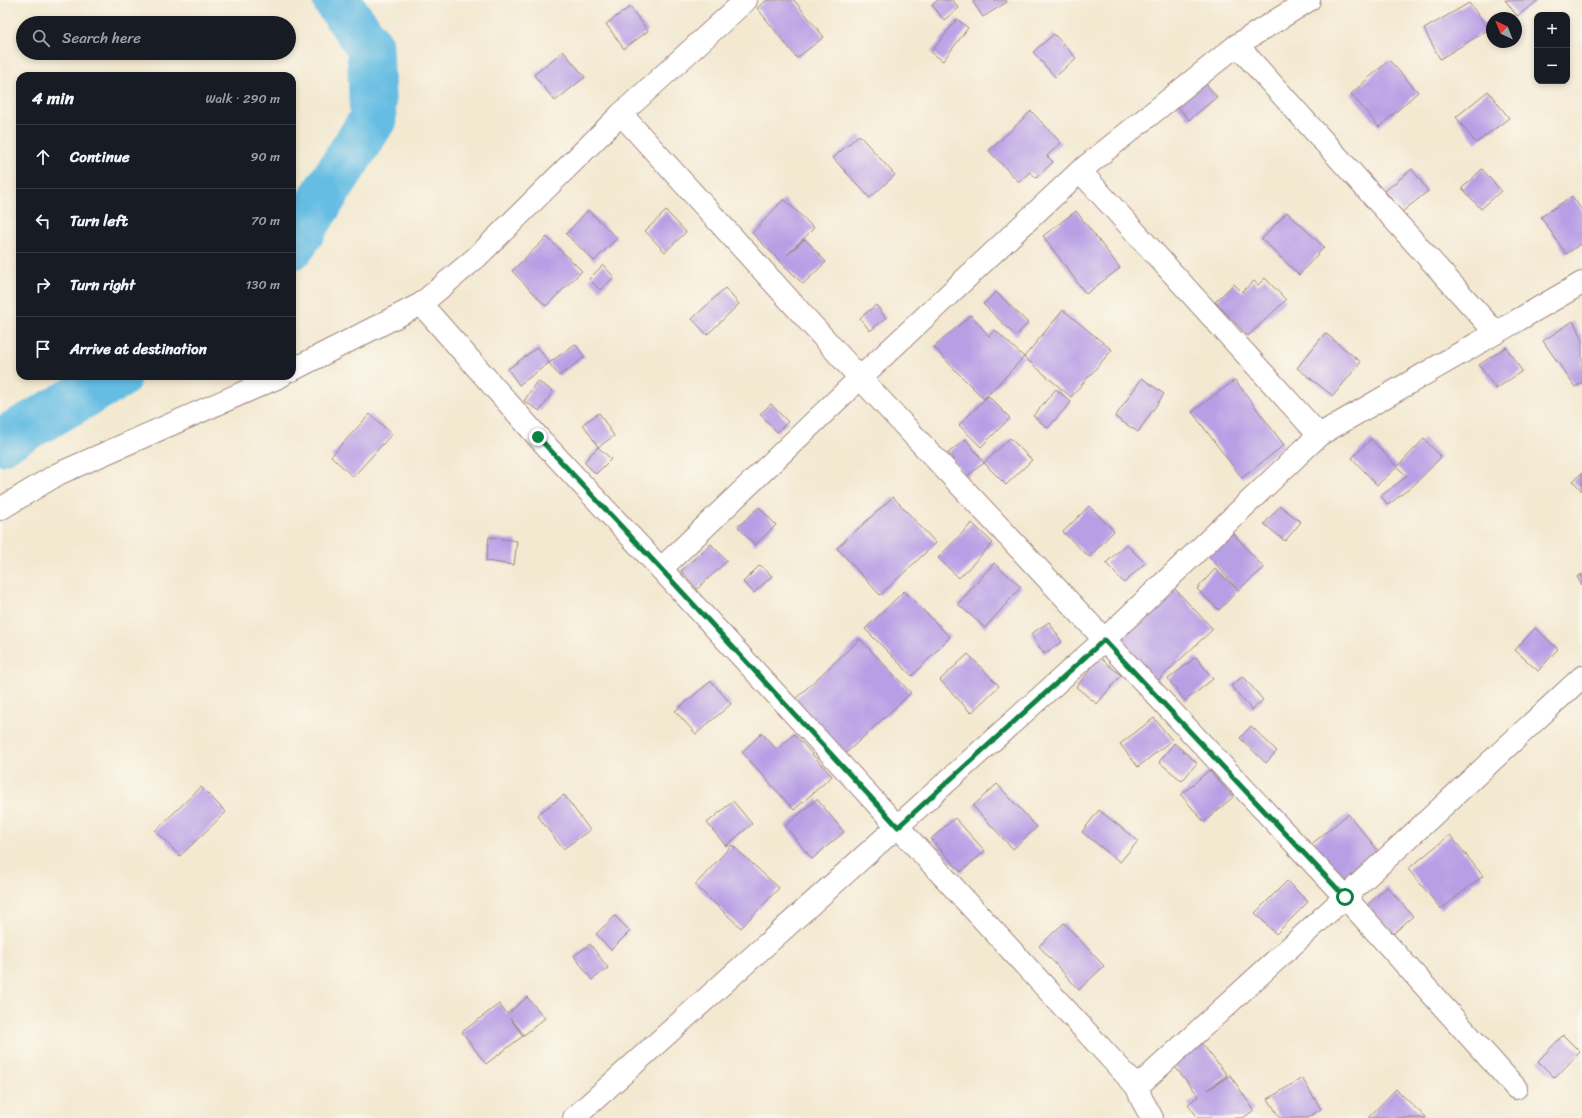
<!DOCTYPE html>
<meta charset="utf-8">
<style>
:root{--surface:#171b24;--page:#20242c;--text:#f1f3f6;--muted:#9ea1a6;--line:#363941}
body{margin:0;font-family:Sriracha,sans-serif;background:var(--page);color:var(--text)}
.controls{position:absolute;right:12px;top:12px;display:grid;overflow:hidden;border-radius:8px;box-shadow:0 2px 6px #0003}
.controls button{width:36px;height:36px;display:grid;place-items:center;padding:0;border:0;border-bottom:1px solid var(--line);background:var(--surface);color:var(--text);font:20px sans-serif}
.compass{position:absolute;left:1486px;top:12px;width:36px;height:36px;border-radius:50%;background:var(--surface);box-shadow:0 2px 6px #0003;rotate:317deg}
.stop{position:absolute;width:12px;height:12px;margin:-9px;border:3px solid #0b8043;border-radius:50%;background:#fff}
.stop.end{background:#0b8043;border-color:#fff;box-shadow:0 1px 4px #0008}
.list{margin:0;padding:0;list-style:none}
h2{display:flex;justify-content:space-between;align-items:center;height:52px;margin:0;padding:0 16px;font-size:17px}
h2 small{font-size:13px;font-weight:400;color:var(--muted)}
.list li{display:grid;grid-template-columns:26px 1fr auto;gap:12px;align-items:center;box-sizing:border-box;height:64px;padding:0 16px;border-top:1px solid var(--line)}
.list b{display:block;font-size:15px;white-space:nowrap}
.list em{font-size:13px;font-style:normal;color:var(--muted)}
.icon{flex:none;width:22px;height:22px;fill:none;stroke:currentColor;stroke-width:2;stroke-linecap:round;stroke-linejoin:round}
.map{position:relative;flex:none;width:1582px;height:1118px;overflow:hidden}
.search{position:absolute;background:var(--surface);box-shadow:0 2px 6px #0003;left:16px;top:16px;width:280px;height:44px;display:flex;align-items:center;gap:10px;box-sizing:border-box;padding:0 14px;border-radius:22px;color:var(--muted);font-size:15px}
.panel{position:absolute;background:var(--surface);box-shadow:0 2px 6px #0003;left:16px;top:72px;width:280px;height:308px;border-radius:12px}
.map>svg:first-child{display:block}
.lines{fill:none;stroke-linecap:round;stroke-linejoin:round}
.river{stroke:#66bde3;stroke-width:47}
.building{fill:#b79fe5}
.minor-casing{stroke:#9e847e;stroke-width:24}
.minor{stroke:#fff;stroke-width:22}
.route{stroke:#0b8043;stroke-width:5}
</style>
<div class="map">
<svg width="1582" height="1118" viewBox="0 0 1582 1118">
<rect width="100%" height="100%" fill="#fbf7ec"/>
<filter id="ink" filterUnits="userSpaceOnUse"><feTurbulence type="fractalNoise" baseFrequency=".025" numOctaves="2"/><feDisplacementMap in="SourceGraphic" scale="8" xChannelSelector="R" yChannelSelector="G"/><feConvolveMatrix kernelMatrix="1 2 1 2 8 2 1 2 1" color-interpolation-filters="sRGB"/></filter>
<filter id="wash" filterUnits="userSpaceOnUse"><feTurbulence type="fractalNoise" baseFrequency=".012" numOctaves="4" result="noise"/><feDisplacementMap in="SourceGraphic" scale="16" xChannelSelector="R" yChannelSelector="G"/><feGaussianBlur stdDeviation="0.9" result="paint"/><feColorMatrix in="noise" values="0 0 0 0 0 0 0 0 0 0 0 0 0 0 0 0 0 1.4 0 .05"/><feComposite in="paint" operator="in"/></filter>
<g filter="url(#wash)">
<rect width="100%" height="100%" fill="#f3e9d1"/>
<g class="lines">
<!-- river -->
<path class="river" d="M292,246L373,119L370,47L336,0
M0,442L118,376"/>
</g>
<g id="blocks">
<!-- building -->
<path class="building" d="M767,0H794L824,37L797,58L757,8Z
M938,0H952L959,8L944,20L932,5Z
M977,0H1006L1007,2L983,17L973,2Z
M1505,0H1539L1517,16Z
M1469,3L1489,29L1440,59L1424,29Z
M630,7L648,31L624,49L606,24Z
M957,19L968,28L943,61L931,52Z
M1054,34L1076,58L1055,77L1033,52Z
M563,51L585,77L555,101L534,75Z
M1389,60L1418,92L1379,127L1351,94Z
M1201,78L1217,97L1189,120L1174,102Z
M1488,91L1509,118L1476,143L1456,117Z
M1031,111L1061,143L1047,156L1053,162L1036,178L1030,172L1019,182L989,151Z
M859,135L895,175L870,198L833,158Z
M1412,169L1428,191L1402,212L1385,191Z
M1482,169L1501,191L1481,209L1462,188Z
M1572,196L1582,210V243L1566,254L1541,217Z
M784,199L814,228L787,255L805,239L826,262L803,284L752,233Z
M588,210L617,238L594,261L566,234Z
M666,211L686,232L665,252L645,231Z
M1076,211L1120,268L1086,294L1043,236Z
M1287,212L1324,247L1299,275L1262,239Z
M547,237L582,271L546,306L512,271Z
M603,265L614,277L600,290L589,279Z
M1265,278L1286,300L1248,336L1215,302L1234,284L1242,292L1254,281L1258,285Z
M725,288L739,304L707,335L692,319Z
M996,292L1028,323L1016,336L983,304Z
M876,305L886,318L870,331L860,318Z
M1063,310L1112,350L1071,397L1024,357Z
M971,315L989,336L995,330L1024,357L984,399L956,371L934,347Z
M1573,321L1582,337V383L1575,387L1543,341Z
M1325,333L1361,362L1333,396L1297,368Z
M575,344L585,357L559,376L549,363Z
M538,347L549,363L519,385L508,369Z
M1506,347L1522,371L1496,389L1479,365Z
M1142,378L1164,394L1138,432L1115,417Z
M1235,380L1284,445L1242,478L1192,412Z
M537,381L553,391L540,411L524,401Z
M1056,389L1071,402L1048,428L1033,416Z
M988,396L1010,418L981,447L959,425Z
M771,404L788,422L777,432L760,414Z
M599,413L614,436L598,447L583,424Z
M370,414L392,434L353,477L331,456Z
M1010,438L1032,460L1006,485L984,463Z
M966,439L984,463L966,477L948,453Z
M1371,439L1397,467L1424,439L1441,457L1415,484L1388,505L1381,496L1407,476L1397,467L1377,485L1352,458Z
M598,447L611,459L596,474L584,462Z
M1582,473V491L1573,481Z
M893,497L936,543L880,595L837,548Z
M1089,506L1114,531L1089,557L1063,532Z
M1280,506L1301,522L1285,541L1264,524Z
M759,507L776,525L755,545L738,527Z
M972,523L993,543L959,578L938,558Z
M1233,533L1264,568L1238,590L1219,610L1197,589L1215,569L1238,590L1208,555Z
M489,537L517,541L514,565L486,561Z
M711,544L727,561L697,589L681,571Z
M1126,544L1145,563L1124,583L1106,563Z
M994,563L1021,587L985,628L958,604Z
M760,565L772,576L754,593L743,582Z
M1582,574V585L1577,577Z
M1173,587L1213,629L1156,682L1116,640Z
M904,591L950,637L912,676L865,629Z
M1049,622L1062,642L1044,654L1031,634Z
M1535,628L1558,649L1538,671L1515,650Z
M860,639L911,693L845,754L794,700Z
M968,654L999,686L971,713L940,680Z
M1196,657L1213,679L1185,701L1168,679Z
M1100,658L1121,675L1097,704L1076,687Z
M1243,676L1263,700L1252,710L1231,686Z
M711,681L731,704L696,734L675,711Z
M1154,718L1172,740L1138,767L1120,744Z
M1251,726L1277,751L1266,763L1240,738Z
M762,733L777,750L794,734L832,776L794,810L742,752Z
M1174,743L1197,763L1182,781L1159,762Z
M1209,770L1233,797L1204,822L1181,795Z
M997,784L1037,827L1013,849L973,806Z
M201,787L226,812L180,856L155,831Z
M564,795L590,830L563,849L537,815Z
M817,799L844,832L812,859L785,826Z
M733,801L752,824L726,846L707,823Z
M1099,810L1138,841L1120,862L1082,832Z
M1348,814L1380,853L1340,886L1308,847Z
M955,818L985,851L961,872L931,839Z
M1450,835L1483,876L1441,909L1408,869Z
M732,845L779,888L741,928L695,885Z
M1287,881L1308,902L1276,934L1255,913Z
M1387,887L1413,916L1393,934L1367,905Z
M615,916L630,931L611,950L596,934Z
M1064,923L1104,966L1079,990L1039,946Z
M590,944L608,968L592,980L574,956Z
M527,997L545,1018L524,1035L510,1018L523,1036L486,1064L462,1032L499,1004L507,1014Z
M1563,1035L1580,1052L1555,1078L1538,1061Z
M1198,1039L1227,1075L1208,1090L1230,1075L1254,1110L1243,1118H1198L1188,1104L1199,1096L1170,1061Z
M1302,1078L1321,1109L1307,1118H1280L1268,1099Z
M1396,1089L1426,1118H1368Z"/>
</g>
</g>
<g filter="url(#ink)">
<use href="#blocks" fill-opacity="0" stroke="#9e847e" stroke-width="1"/>
<g class="lines">
<!-- minor casing -->
<g class="minor-casing">
<path id="minor" d="M746,0L621,114L478,256L421,304L538,437L661,569L1137,1087L1142,1100L1152,1118
M1237,45L1496,333
M621,114L860,378L1345,897L1516,1088
M1080,171L1319,435
M292,370L421,304
M0,509L58,474L281,376
M661,569L860,378L1080,171L1237,45L1309,0
M1137,1087L1345,897L1582,677
M574,1118L1104,640L1319,435L1582,283"/>
</g>
<!-- minor -->
<use href="#minor" class="minor"/>
</g>
</g>
<g class="lines" filter="url(#ink)">
<!-- route -->
<path class="route" d="M538,437L661,569L898,827L1104,640L1345,897"/>
</g>
</svg>
<div class="controls">
<button>+</button>
<button>−</button>
</div>
<svg class="compass" viewBox="-18 -18 36 36"><path d="M0-13l5 13h-10z" fill="#e53935"/><path d="M0 13l5-13h-10z" fill="#9ea1a6"/></svg>
<div class="stop" style="left:1345px;top:897px"></div>
<div class="stop end" style="left:538px;top:437px"></div>
<div class="search"><svg class="icon" aria-label="search" viewBox="0 0 24 24"><circle cx="10" cy="10" r="6"/><path d="M15 15l6 6"/></svg>Search here</div>
<section class="panel">
<h2>4 min<small>Walk · 290 m</small></h2>
<ul class="list">
<li><svg class="icon" aria-label="ahead" viewBox="0 0 24 24"><path d="M12 20V5M6 11l6-6 6 6"/></svg><div><b>Continue</b></div><em>90 m</em></li>
<li><svg class="icon" aria-label="left" viewBox="0 0 24 24"><path d="M17 20v-9H6M10 6l-5 5 5 5"/></svg><div><b>Turn left</b></div><em>70 m</em></li>
<li><svg class="icon" aria-label="right" viewBox="0 0 24 24"><path d="M7 20v-9h11M14 6l5 5-5 5"/></svg><div><b>Turn right</b></div><em>130 m</em></li>
<li><svg class="icon" aria-label="arrive" viewBox="0 0 24 24"><path d="M6 21V4h12l-3 4 3 4H6"/></svg><div><b>Arrive at destination</b></div></li>
</ul>
</section>
</div>
